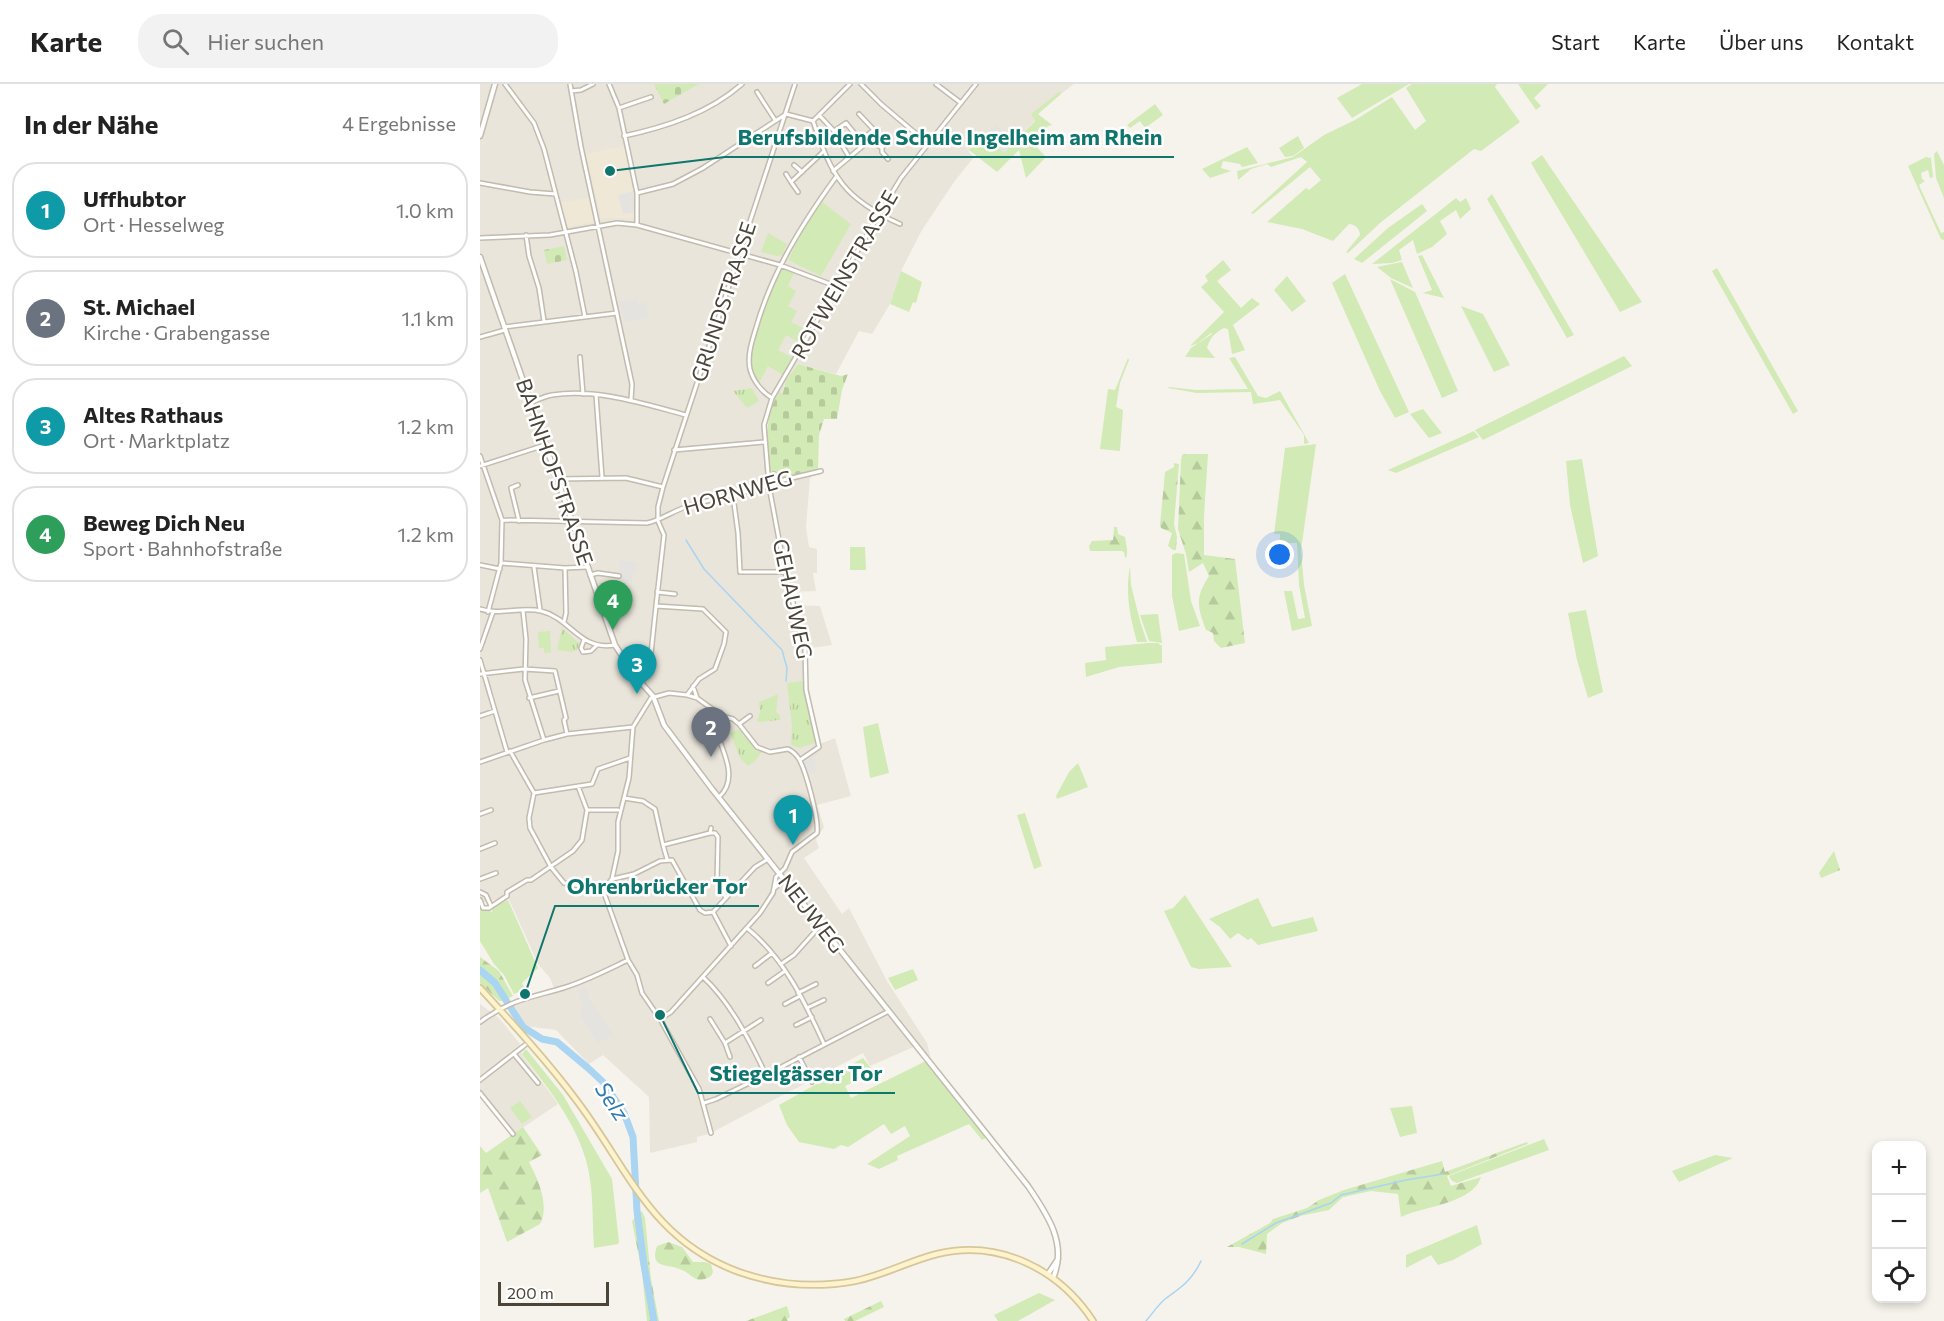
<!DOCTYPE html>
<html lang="de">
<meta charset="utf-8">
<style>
:root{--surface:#fff;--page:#f2f2f2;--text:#222;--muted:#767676;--line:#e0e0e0;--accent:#fc3f1d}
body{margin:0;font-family:Commissioner,sans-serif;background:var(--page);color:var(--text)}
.controls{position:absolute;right:18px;bottom:18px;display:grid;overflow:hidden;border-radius:12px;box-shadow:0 3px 9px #0003}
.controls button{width:54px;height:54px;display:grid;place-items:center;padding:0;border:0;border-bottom:2px solid var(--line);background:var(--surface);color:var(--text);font:30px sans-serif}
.scale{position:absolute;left:18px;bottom:15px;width:111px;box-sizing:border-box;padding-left:6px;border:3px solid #4b4439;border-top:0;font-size:16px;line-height:21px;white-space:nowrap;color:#4b4439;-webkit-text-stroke:4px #fff;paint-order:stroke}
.you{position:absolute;left:800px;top:471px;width:21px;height:21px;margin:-15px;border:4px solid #fff;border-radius:50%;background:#1a73e8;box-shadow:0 0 0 9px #1a73e833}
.badge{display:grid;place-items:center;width:39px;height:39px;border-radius:50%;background:var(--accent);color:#fff;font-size:20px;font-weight:700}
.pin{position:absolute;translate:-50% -50px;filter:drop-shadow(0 2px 3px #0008)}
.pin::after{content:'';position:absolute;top:32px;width:21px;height:18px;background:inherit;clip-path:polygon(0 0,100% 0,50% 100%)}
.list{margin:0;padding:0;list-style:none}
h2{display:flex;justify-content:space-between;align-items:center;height:78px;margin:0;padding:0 24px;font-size:26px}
h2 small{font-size:20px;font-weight:400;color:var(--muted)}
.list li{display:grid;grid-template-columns:39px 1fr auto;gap:18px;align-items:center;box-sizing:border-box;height:96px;margin:0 12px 12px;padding:0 12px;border:2px solid var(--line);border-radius:24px}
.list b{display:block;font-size:22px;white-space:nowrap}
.list p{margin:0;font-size:20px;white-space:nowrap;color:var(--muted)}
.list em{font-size:20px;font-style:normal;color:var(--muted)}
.icon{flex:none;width:33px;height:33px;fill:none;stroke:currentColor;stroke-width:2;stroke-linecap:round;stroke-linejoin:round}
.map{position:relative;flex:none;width:1464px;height:1237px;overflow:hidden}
header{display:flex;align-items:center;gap:36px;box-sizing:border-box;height:84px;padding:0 30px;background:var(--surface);border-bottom:2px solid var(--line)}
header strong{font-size:28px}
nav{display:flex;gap:33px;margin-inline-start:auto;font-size:21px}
.search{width:420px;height:54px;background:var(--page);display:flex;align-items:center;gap:15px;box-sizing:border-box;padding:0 21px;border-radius:24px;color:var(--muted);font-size:22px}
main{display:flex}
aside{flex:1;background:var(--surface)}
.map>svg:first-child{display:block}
.residential{fill:#eae5da}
.education{fill:#efe8d6}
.green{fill:#d2eab5}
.forest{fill:url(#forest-firs)}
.cemetery{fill:url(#cemetery-stones)}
.park{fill:url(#park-tufts)}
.parking{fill:#e5e3e0}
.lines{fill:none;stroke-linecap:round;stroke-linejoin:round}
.stream{stroke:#a9d4f2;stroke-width:1.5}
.river{stroke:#a9d4f2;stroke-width:7}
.minor-casing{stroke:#c2bbae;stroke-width:6}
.tertiary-casing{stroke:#c2bbae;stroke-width:7}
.secondary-casing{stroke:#d6c79b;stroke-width:8}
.minor{stroke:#fff;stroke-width:3}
.tertiary{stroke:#fff;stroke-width:4}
.secondary{stroke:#fff3cd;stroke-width:4.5}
.labels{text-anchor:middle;stroke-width:5;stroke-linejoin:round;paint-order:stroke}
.street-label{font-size:21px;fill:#4b4439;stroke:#fff}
.water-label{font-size:22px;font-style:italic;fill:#2e7ab2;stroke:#fff}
.leader{fill:none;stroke:#0f766e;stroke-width:2}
.callout-dot{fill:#0f766e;stroke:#fff;stroke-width:2}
.callout-label{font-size:22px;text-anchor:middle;font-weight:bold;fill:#0f766e;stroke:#fff;stroke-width:5;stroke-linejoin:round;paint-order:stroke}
</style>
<header>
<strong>Karte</strong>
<div class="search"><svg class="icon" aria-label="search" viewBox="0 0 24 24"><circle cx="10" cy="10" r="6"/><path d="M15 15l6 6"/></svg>Hier suchen</div>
<nav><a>Start</a><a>Karte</a><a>Über uns</a><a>Kontakt</a></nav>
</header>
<main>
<aside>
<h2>In der Nähe<small>4 Ergebnisse</small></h2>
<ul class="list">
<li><span class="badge" style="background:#0f9aa8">1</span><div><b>Uffhubtor</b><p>Ort · Hesselweg</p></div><em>1.0 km</em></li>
<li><span class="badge" style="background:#6b7280">2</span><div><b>St. Michael</b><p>Kirche · Grabengasse</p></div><em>1.1 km</em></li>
<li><span class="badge" style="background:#0f9aa8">3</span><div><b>Altes Rathaus</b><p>Ort · Marktplatz</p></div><em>1.2 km</em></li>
<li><span class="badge" style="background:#2e9e5b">4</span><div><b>Beweg Dich Neu</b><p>Sport · Bahnhofstraße</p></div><em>1.2 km</em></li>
</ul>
</aside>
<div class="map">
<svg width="1464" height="1237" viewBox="0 0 1464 1237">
<defs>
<pattern id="forest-firs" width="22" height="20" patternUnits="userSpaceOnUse" patternTransform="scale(1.5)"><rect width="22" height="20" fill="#d2eab5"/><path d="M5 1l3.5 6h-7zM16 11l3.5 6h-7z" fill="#b6ca9c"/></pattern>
<pattern id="cemetery-stones" width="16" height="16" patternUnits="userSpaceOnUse" patternTransform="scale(1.5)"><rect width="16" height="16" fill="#d2eab5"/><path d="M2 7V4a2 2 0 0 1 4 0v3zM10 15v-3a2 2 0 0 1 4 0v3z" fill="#b6ca9c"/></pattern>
<pattern id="park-tufts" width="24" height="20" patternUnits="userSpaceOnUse" patternTransform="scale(1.5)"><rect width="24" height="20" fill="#d2eab5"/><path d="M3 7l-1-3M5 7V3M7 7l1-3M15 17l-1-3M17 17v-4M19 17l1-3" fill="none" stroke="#b6ca9c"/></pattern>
</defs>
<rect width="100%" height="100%" fill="#f6f3ec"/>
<!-- residential -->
<path class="residential" d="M0,0H594L581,10L579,8L552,30L555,36L524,69L506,51L488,67L494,73L474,98L442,146L421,187L410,220L392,250L379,247L356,290L318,280L306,296L303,309L287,341L290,396L336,386V389L330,394L326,443L329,463L337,465V489H333L336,507L307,508L311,521L340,522L352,561L324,565L325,606L337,661L355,654L371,712L337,721L344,743L336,756L339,764L324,774L362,830L369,824L407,897L447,959L450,971L449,975L438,961L390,982L383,969L229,1050L217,1053V1058L170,1069L169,1013L123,971L109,980L76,946L45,942L34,922L66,911L74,904L70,894L58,880L28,813L0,819Z
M0,920L19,934L45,966L41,969L78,1020L32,1051L0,1012Z"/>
<!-- education -->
<path class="education" d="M144,62L153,104L155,131L153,134H121L106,70Z
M109,113L115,138L87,143L80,119Z"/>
<!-- green -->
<path class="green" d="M882,0H929L872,34L857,14Z
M932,0H1017L1015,3L1040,38L1001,67L994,65L900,139L868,169L866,168L880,151C880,145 875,140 869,140L853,157L822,145L787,138L826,104L829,106L841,96L830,83L773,130L771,129L827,78L821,73L791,83L787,80L771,85L758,96L757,87L813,73L844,51L875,36L912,13L935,46L946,37L926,4Z
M1038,0H1068L1054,14L1061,22L1056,26Z
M580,7L581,10L558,30L572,41L568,42L552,58L566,73L546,94L539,66L517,88L489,66L506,51L524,68L555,37L551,30Z
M675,20L683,31L665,44L660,37L650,44L647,41Z
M818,52L824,64L813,72L805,73L799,64Z
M767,63L778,79L762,83L760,80L743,77L741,84L751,87L730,94L722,85Z
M1457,67L1464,81V114L1456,94L1454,70Z
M1062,71L1162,218L1140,228L1051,79Z
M1446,73L1451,74L1453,93L1450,94L1448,86L1441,89L1442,95L1445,97L1439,101L1461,149L1464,148V156L1461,155L1428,82Z
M1012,110L1094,251L1087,254L1007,115Z
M976,114L980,118L986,114L991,125L980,135L976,126L960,137L967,150L952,163L937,170L933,156L919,166L922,176L912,179L892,180Z
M342,118L371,140L341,192L308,176L324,144Z
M942,120L947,127L882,179L874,175L908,144Z
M288,149L307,160L302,171L297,172L281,168Z
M942,171L964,214L943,209L952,206L938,172Z
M743,176L751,186L737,197L761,224L772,214L780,220L753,241L765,266L752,270L748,245L744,244C735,249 730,253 727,264L735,274L705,273L711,264L732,250L731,249L718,259L710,262L744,228L721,203L728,197L725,192Z
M922,178L933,204L911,194L897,183Z
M1237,184L1318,327L1313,330L1232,187Z
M304,185L314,189L308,202L316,207L308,222L317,227L311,238L329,247L321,260L306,251L298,266L313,274L303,291L288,282L279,299C276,293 273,288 272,281C270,265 290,191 304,185Z
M421,187L442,198L436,219L433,218L429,228L410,220Z
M865,190L929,328L915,334L900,307L852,199Z
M807,192L826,217L812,228L794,206Z
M910,195L935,208L978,307L962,314Z
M981,222L1003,230L1030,281L1014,288Z
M1144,272L1152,282L1003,356L995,346Z
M755,273L778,312L786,314L800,307L829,359L824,360V351L800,316L773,320L771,308L717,309L688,304L689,303L716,306L768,305L749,274Z
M648,274L649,276L640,299L636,323L643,326L640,367L620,365L628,305L635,306Z
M943,325L962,349L949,354L930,330Z
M994,347L999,353L916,389L908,386Z
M836,360L821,466L824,501L832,542L812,547L804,507H812L818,535L825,534L819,501L817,459H800V450H794L805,364Z
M1102,375L1118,472L1103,479L1090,421L1086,377Z
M370,463H385L386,486H370Z
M696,469L704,470L711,517L720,542L699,547L692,512V471Z
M650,482L651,501L660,537L667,558H657C650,533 645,509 650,482Z
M1106,526L1123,608L1108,614L1097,576L1088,529Z
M678,530L682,559L669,557L660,531Z
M70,547L71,569H64V564H59L58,548Z
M669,559H678L682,562V579L639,583L606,593L605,579L626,576L625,563Z
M398,639L409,689L390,694L383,643Z
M598,679L608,703L577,715L576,712L589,688Z
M545,729L562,782L554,785L537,731Z
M705,811L752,883L719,885L711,883L684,827L693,824Z
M778,814L792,843L833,833L838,847L778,861L771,854L768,856L758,849L750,855L740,843L729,835Z
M28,816L58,884L42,899L45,905L34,910L24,891L14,880L0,857V823L12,828L13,823Z
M433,885L438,896L415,906L408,894Z
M46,965L83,1011L132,1095L139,1158L138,1160L114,1164C112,1135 114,1104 106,1076C94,1035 67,1003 42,970Z
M383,974L394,988L365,1002L371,1014L446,977L506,1054L502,1056L489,1040L417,1072L418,1076L399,1085L387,1080L430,1052L425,1042L411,1050L404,1040L368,1063L361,1061L354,1065L319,1058L307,1041L299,1021Z
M40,1017L52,1033L42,1040L30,1024Z
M932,1022L937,1049L920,1053L910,1024Z
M1064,1055L1069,1066L977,1099L972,1097L969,1092L971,1091Z
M1235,1071L1253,1074L1199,1098L1192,1087Z
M997,1141L1002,1160L973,1176L958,1181L951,1171L926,1184V1171Z
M559,1209L575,1216L538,1237H518L514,1231Z"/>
<!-- forest -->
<path class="forest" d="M705,370H728L724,432V471L755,475L765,559L741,564L734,557L733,549L726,546C717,522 715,514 729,492L723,479L709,488L706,470L698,445L701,376L702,371Z
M694,379L699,380L694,440L697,453L696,466H693L688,462L692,449L681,444L680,441L685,388L694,383Z
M634,443H637L638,450L645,453L647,465V472L645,474L644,468L642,467H610L609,462L612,457L633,456Z
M1354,767L1360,786L1341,794L1339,789Z
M0,873L19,887L33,912L23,917H19L0,899Z
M43,1043L62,1071L49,1078C58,1095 70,1122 60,1140L27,1158L8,1104L0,1109V1062L6,1069Z
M1047,1058L1048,1060L967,1092L971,1102L1001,1093C993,1120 943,1122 921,1133L918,1110L891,1107L863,1113L849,1126L820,1132L802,1139L787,1150L786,1170L759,1163H747L790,1139L793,1135L827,1124L839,1116L864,1106L962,1077L965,1088Z
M162,1127L165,1134L171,1195L179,1237H167L162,1189L152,1137Z
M188,1158L202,1163L213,1178H225L231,1180L233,1188L231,1192C215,1201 215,1192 202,1186C188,1179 169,1186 177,1162Z
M401,1217L404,1223L375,1237H365L364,1235Z
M307,1222L310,1233L307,1235L308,1237H266Z"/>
<!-- cemetery -->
<path class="cemetery" d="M174,0H219L184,20Z
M84,162L87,176L67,180L64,166Z
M318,280L361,292L368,290L362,306L357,335H344L339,351L338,385L290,397C286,367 283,335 299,308L303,309L306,296Z"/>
<!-- park -->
<path class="park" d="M272,304L279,317L267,324L253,307Z
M82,544L99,559L97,566L92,568L77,566Z
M323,597L335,659L319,664L311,661L312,642L307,599Z
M298,610L296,628L300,632V636L277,638L280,628L279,618Z
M259,645L275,664L282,668L274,678L268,682L260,674L250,649Z"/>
<!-- parking -->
<path class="parking" d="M516,41L534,59L524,69L506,51Z
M153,107L155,128L143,130L138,111Z
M156,214L158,220L166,218L169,234L145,239L143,229H140L141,226L138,217Z
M140,476L157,478L156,490H153L152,498L131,495L132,490H138Z
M338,666L339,670L334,674L337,688L326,691L322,677L324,674Z
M105,903L112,919L134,951L117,959L100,932L102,921L97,907Z"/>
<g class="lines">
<!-- stream -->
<path class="stream" d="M206,456L224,485L302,566L307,584L306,597
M762,1160L796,1139L851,1119L861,1111L926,1096L963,1090
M666,1237C672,1230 678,1221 685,1215C702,1203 712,1196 721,1177"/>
<!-- river -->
<path class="river" d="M0,886L15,899L43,943L62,955L77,958L108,984L123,998L144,1029L153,1053L157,1127L164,1181L174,1237"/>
<!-- minor casing -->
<g class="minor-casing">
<path id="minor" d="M25,0L54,39L64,65L96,188L105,233
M90,0L101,63L152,300L151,316
M129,0L139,24L157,109V141
M381,0L401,20L447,59
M456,0L481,19
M91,7L101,6L113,0
M277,8L295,36
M139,24L171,13
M379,30L394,46L381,56
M339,31L354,47
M333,37C352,93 364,115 420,140
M144,52C186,43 229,29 262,0
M402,64V68L408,75
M369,73L354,47L366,39L384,61
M314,81L322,88
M353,87L390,56L402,64L408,55
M306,90L311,98
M0,99L50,108L75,110
M318,108L311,98L343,68
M157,109L193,100L223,84L306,30L333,37L370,0
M46,151L49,172L59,204L64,237
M0,154L70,151L137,139L157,141L300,181L358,203
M24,243L137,229
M0,253L25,246
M100,273L103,310
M116,311L122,393
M292,314C282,308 273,297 270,285C267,272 272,257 276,244C292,188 322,140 356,93
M50,319C57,316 65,312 72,311C117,304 164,320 206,331
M194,366L285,358
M0,372L22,436L21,479L8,528
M0,382L65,361
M78,395L146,394L183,403
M38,401L31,404L39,437
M253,412L258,449L260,488H305
M22,436L167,439C181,436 193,427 206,423C234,414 262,409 289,402L295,398L341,387
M21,479L85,484L107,483
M0,481L20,485
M54,483L60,526
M110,491L118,489L139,492
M177,508L195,510
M176,522L223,525L246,548L244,560L235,585L219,595L207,611
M0,525C20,532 41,522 61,527C91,534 99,567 135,561
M43,527L46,555L45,596L64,656
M84,538L86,529L85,484
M104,556L101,564L103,568L111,567L117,561
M0,565L13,528
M0,576L27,668
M0,590L44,585L75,587L86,634L84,636L87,650
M161,598L167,592L170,579L176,522L184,451L178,437V423L183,403L315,0
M213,602L217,614
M49,614L79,607
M229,623C231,650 265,690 239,713
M0,632L15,627
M259,640L270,632
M30,667L54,709
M320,676L339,663L326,606L325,565L305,488L289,402L284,341L292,314L399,130L421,94L496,0
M0,678L64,656L87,650L153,643
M54,709L49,734L50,744L71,783L84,799L123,806
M54,709L112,700L118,685L150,674
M144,714L163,717L175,725L183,761
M107,726H138
M0,730L11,726
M231,744L230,749H235L238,753L237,798L246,814
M0,765L15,759
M187,775L183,761L230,749
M0,795L16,789
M133,795L154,790L180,777L192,776L220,826L225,829L233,828L275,783L288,775
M295,804L304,796
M123,806L132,795L138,767V738L149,694L153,643L171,614L189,609L207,611L217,614L242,632L253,635L259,640L277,663L290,668L308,665C312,667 316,670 319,675C326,687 339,735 337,749L312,768L305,784L296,793L293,809L280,829L191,928L180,935
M123,806L148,876L157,891L162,909L180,935L219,1005L231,1049
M0,808L6,811L11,822
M0,816L3,824H9L27,812V808L47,796H51L93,767L102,756L107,726L98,702
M233,828L251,862
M268,845C304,874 325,918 344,960
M301,880L314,871L340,842
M275,882L292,869
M223,893C251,919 270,957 286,991
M288,899L305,887
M318,909L336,900
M305,920L320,912
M327,924L344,916
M230,935L245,959L250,973
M0,938C30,916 49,914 83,904C106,897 127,886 148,876
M316,941L332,933
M245,959L281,936
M34,970L58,999
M319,973L332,998
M0,996L45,961
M0,1009L33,1050
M224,1019L236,1015L286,991L409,927"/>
</g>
<!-- tertiary casing -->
<g class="tertiary-casing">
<path id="tertiary" d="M0,52L15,0
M0,173L135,561L155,592L173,612L184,641L232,705L548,1102C567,1130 588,1160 573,1194
M568,1190L578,1175"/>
</g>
<!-- secondary casing -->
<g class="secondary-casing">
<path id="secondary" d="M0,904C34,941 68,978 97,1017C149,1086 171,1156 259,1188C296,1201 337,1204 375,1197C404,1191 429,1177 457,1170C519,1155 579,1185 613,1237"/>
</g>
<!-- minor -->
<use href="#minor" class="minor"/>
<!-- tertiary -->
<use href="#tertiary" class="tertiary"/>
<!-- secondary -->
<use href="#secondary" class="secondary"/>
</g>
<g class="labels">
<!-- street labels -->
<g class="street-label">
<text transform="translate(365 191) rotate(-60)" y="7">ROTWEINSTRASSE</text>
<text transform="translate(244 218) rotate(-72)" y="7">GRUNDSTRASSE</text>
<text transform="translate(74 388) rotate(71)" y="7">BAHNHOFSTRASSE</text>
<text transform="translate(258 409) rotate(-16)" y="7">HORNWEG</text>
<text transform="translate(312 515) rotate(78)" y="7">GEHAUWEG</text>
<text transform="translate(331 830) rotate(52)" y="7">NEUWEG</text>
</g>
<!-- water labels -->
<g class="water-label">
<text transform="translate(132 1017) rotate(56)" y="8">Selz</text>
</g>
</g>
<!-- callouts -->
<path class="leader" d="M130 87L245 73H694M45 910L75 822H279M180 931L218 1009H415"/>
<g class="callout-dot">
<circle cx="130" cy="87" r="6"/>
<circle cx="45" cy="910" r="6"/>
<circle cx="180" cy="931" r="6"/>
</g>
<g class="callout-label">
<text x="470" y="61">Berufsbildende Schule Ingelheim am Rhein</text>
<text x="177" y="810">Ohrenbrücker Tor</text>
<text x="316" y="997">Stiegelgässer Tor</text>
</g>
</svg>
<div class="controls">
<button>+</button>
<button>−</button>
<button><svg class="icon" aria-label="locate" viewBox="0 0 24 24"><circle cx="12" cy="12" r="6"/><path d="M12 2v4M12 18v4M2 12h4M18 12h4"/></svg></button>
</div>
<div class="scale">200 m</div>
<div class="you"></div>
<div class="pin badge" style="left:313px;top:761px;background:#0f9aa8">1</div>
<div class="pin badge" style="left:231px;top:673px;background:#6b7280">2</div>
<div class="pin badge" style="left:157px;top:610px;background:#0f9aa8">3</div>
<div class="pin badge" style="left:133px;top:546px;background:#2e9e5b">4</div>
</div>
</main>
